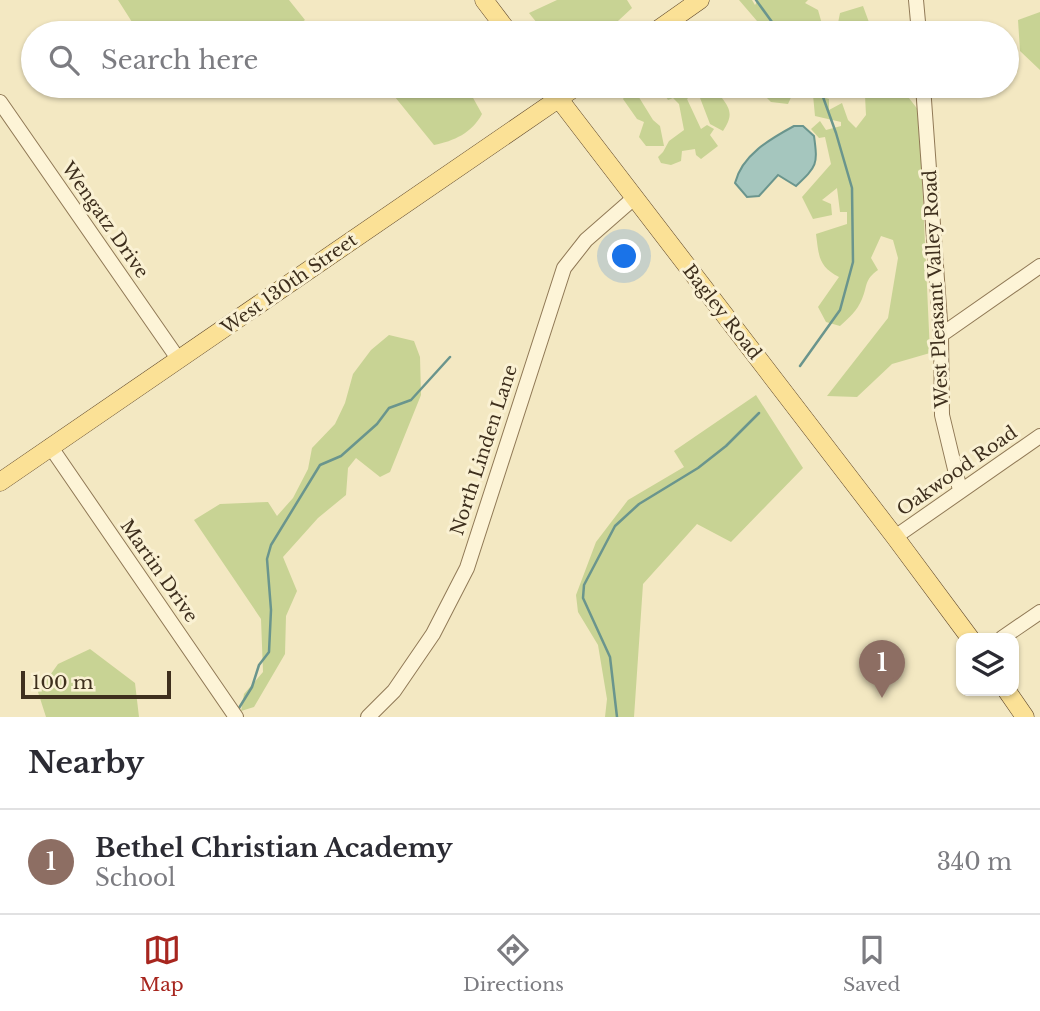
<!DOCTYPE html>
<style>
:root{--surface:#fff;--page:#f7f7f7;--text:#2b2b33;--muted:#7c7c81;--line:#e1e1e2;--accent:#a7261f}
body{margin:0;font-family:"Libre Baskerville",serif;background:var(--page);color:var(--text)}
.controls{position:absolute;right:21px;bottom:21px;display:grid;overflow:hidden;border-radius:14px;box-shadow:0 2px 5px #0004}
.controls button{width:63px;height:63px;display:grid;place-items:center;padding:0;border:0;border-bottom:2px solid var(--line);background:var(--surface);color:var(--text);font:35px sans-serif}
.scale{position:absolute;left:21px;bottom:18px;width:150px;box-sizing:border-box;padding-left:7px;border:4px solid #3e2f1d;border-top:0;font-size:19px;line-height:24px;white-space:nowrap;color:#3e2f1d;-webkit-text-stroke:5px #faf1d3;paint-order:stroke}
.you{position:absolute;left:625px;top:257px;width:24px;height:24px;margin:-18px;border:5px solid #fff;border-radius:50%;background:#1a73e8;box-shadow:0 0 0 10px #1a73e833}
.badge{display:grid;place-items:center;width:46px;height:46px;border-radius:50%;background:var(--accent);color:#fff;font-size:23px;font-weight:700}
.pin{position:absolute;translate:-50% -58px;filter:drop-shadow(0 2px 4px #0008)}
.pin::after{content:'';position:absolute;top:37px;width:24px;height:21px;background:inherit;clip-path:polygon(0 0,100% 0,50% 100%)}
.list{margin:0;padding:0;list-style:none}
h2{display:flex;justify-content:space-between;align-items:center;height:91px;margin:0;padding:0 28px;font-size:30px}
h2 small{font-size:23px;font-weight:400;color:var(--muted)}
.list li{display:grid;grid-template-columns:46px 1fr auto;gap:21px;align-items:center;box-sizing:border-box;height:105px;padding:0 28px;border-top:2px solid var(--line)}
.list b{display:block;font-size:26px;white-space:nowrap}
.list p{margin:0;font-size:23px;white-space:nowrap;color:var(--muted)}
.list em{font-size:23px;font-style:normal;color:var(--muted)}
.icon{flex:none;width:38px;height:38px;fill:none;stroke:currentColor;stroke-width:2;stroke-linecap:round;stroke-linejoin:round}
.map{position:relative;flex:none;width:1040px;height:717px;overflow:hidden}
.search{position:absolute;background:var(--surface);box-shadow:0 2px 5px #0004;left:21px;right:21px;top:21px;height:77px;display:flex;align-items:center;gap:18px;box-sizing:border-box;padding:0 24px;border-radius:38px;color:var(--muted);font-size:26px}
.sheet{height:196px;background:var(--surface)}
nav{display:flex;justify-content:space-around;align-items:center;box-sizing:border-box;height:98px;border-top:2px solid var(--line);background:var(--surface);font-size:19px;color:var(--muted)}
nav a{display:grid;justify-items:center;gap:4px}
nav .on{color:var(--accent)}
.map>svg:first-child{display:block}
.green{fill:#c8d394}
.water{fill:#a5c6be;stroke:#6a958d;stroke-width:2}
.lines{fill:none;stroke-linecap:round;stroke-linejoin:round}
.stream{stroke:#6a958d;stroke-width:2.5}
.minor-casing{stroke:#907956;stroke-width:16}
.major-casing{stroke:#5e462b;stroke-width:19}
.minor{stroke:#fdf4d7;stroke-width:14}
.major{stroke:#fbe196;stroke-width:18}
.labels{text-anchor:middle;stroke-width:6;stroke-linejoin:round;paint-order:stroke}
.street-label{font-size:18px;fill:#3e2f1d;stroke:#faf1d3}
</style>
<div class="map">
<svg width="1040" height="717" viewBox="0 0 1040 717">
<rect width="100%" height="100%" fill="#f3e8c2"/>
<!-- green -->
<path class="green" d="M118,0H289L305,20L286,33H139Z
M557,0H627L632,8L605,33H545L529,13Z
M739,0H752L755,5L758,0H808L805,3L818,10L822,24L813,33H762L763,28Z
M863,6L870,25L867,33H836L840,13Z
M1040,12V70L1020,51L1018,20Z
M386,86H446C451,95 462,96 472,96L482,114C472,133 454,141 434,145Z
M632,86L653,120L660,126L664,146H646L639,137L644,122L637,119L623,99Z
M667,86H674L682,93V86H737L735,92L722,98C732,111 732,117 723,131L710,124L697,90L687,99L701,129L707,125L714,129L710,135L718,146L701,159L696,155L695,149L682,151L681,161L671,165L661,163L658,157L663,152L669,141L684,130L679,104L673,98L668,100L663,92Z
M755,86H793V93L788,104L771,102Z
M800,86H818L822,97L829,99V110L842,103L848,120L856,128L866,115L865,96L877,90L887,98L902,89L919,111L930,353L892,364L857,397L827,396L888,318L898,258L893,240L881,236L871,258L878,270C864,280 868,285 862,299C857,311 849,318 840,326L826,322L818,307L839,277C818,266 819,256 816,234L847,224V212H840L837,188L822,200L831,204L832,215L813,219L802,197L831,164L825,137L819,138L811,129L820,121L826,130L841,126V122L815,116L813,95L798,89Z
M389,335L414,341L420,357L421,395L390,472L380,477L356,458L348,468L346,495L318,518L283,557L297,591L286,616L285,654L254,707L241,711L244,694L263,672L261,619L194,520L220,504L268,502L277,516L293,498L308,469L312,448L335,424L345,403L353,374L371,350Z
M756,395L803,468L731,542L697,524L643,584L634,717H605L607,699L598,645L578,612L576,595L596,542L628,500L684,467L674,451Z
M90,649L135,683L139,717H46L38,692L58,664Z"/>
<!-- water -->
<path class="water" d="M794,126H803L814,136C818,165 817,166 796,186L778,175L759,196L747,197L735,183C742,155 770,139 794,126Z"/>
<g class="lines">
<!-- stream -->
<path class="stream" d="M756,0L780,33
M800,366L840,310L853,262L852,188L836,133L819,86
M239,708L252,687L259,665L269,652L271,610L267,559L271,545L320,465L341,456L377,424L389,408L411,400L450,357
M617,717L610,657L583,598L584,585L615,526L639,504L698,468L726,446L759,413"/>
<!-- minor casing -->
<g class="minor-casing">
<path id="minor" d="M916,0L919,33
M923,86L941,335L942,415L960,490
M0,102L179,360
M941,335L1040,266
M50,446L236,717
M895,537L1040,436
M1002,638L1040,612
M368,717L394,691L433,634L467,568L564,268L586,240L634,198"/>
</g>
<!-- major casing -->
<g class="major-casing">
<path id="major" d="M484,0L509,33
M653,33L700,0
M549,86L895,537L970,638
M0,482L577,86
M1007,691L1025,717"/>
</g>
<!-- minor -->
<use href="#minor" class="minor"/>
<!-- major -->
<use href="#major" class="major"/>
</g>
<g class="labels">
<!-- street labels -->
<g class="street-label">
<text transform="translate(105 220) rotate(55)" y="6">Wengatz Drive</text>
<text transform="translate(289 284) rotate(-35)" y="6">West 130th Street</text>
<text transform="translate(936 289) rotate(-93)" y="6">West Pleasant Valley Road</text>
<text transform="translate(722 312) rotate(52)" y="6">Bagley Road</text>
<text transform="translate(484 450) rotate(-72)" y="6">North Linden Lane</text>
<text transform="translate(957 471) rotate(-35)" y="6">Oakwood Road</text>
<text transform="translate(159 571) rotate(55)" y="6">Martin Drive</text>
</g>
</g>
</svg>
<div class="controls">
<button><svg class="icon" aria-label="layers" viewBox="0 0 24 24"><path d="M12 4l9 5-9 5-9-5zM3 14l9 5 9-5"/></svg></button>
</div>
<div class="scale">100 m</div>
<div class="you"></div>
<div class="pin badge" style="left:882px;top:698px;background:#8d6e63">1</div>
<div class="search"><svg class="icon" aria-label="search" viewBox="0 0 24 24"><circle cx="10" cy="10" r="6"/><path d="M15 15l6 6"/></svg>Search here</div>
</div>
<section class="sheet">
<h2>Nearby<small></small></h2>
<ul class="list">
<li><span class="badge" style="background:#8d6e63">1</span><div><b>Bethel Christian Academy</b><p>School</p></div><em>340 m</em></li>
</ul>
</section>
<nav>
<a class="on"><svg class="icon" aria-label="map" viewBox="0 0 24 24"><path d="M3 6l6-2 6 2 6-2v14l-6 2-6-2-6 2zM9 4v14M15 6v14"/></svg>Map</a>
<a><svg class="icon" aria-label="directions" viewBox="0 0 24 24"><path d="M12 3l9 9-9 9-9-9zM9 14v-3h6M13 9l2 2-2 2"/></svg>Directions</a>
<a><svg class="icon" aria-label="saved" viewBox="0 0 24 24"><path d="M7 4h10v16l-5-4-5 4z"/></svg>Saved</a>
</nav>
